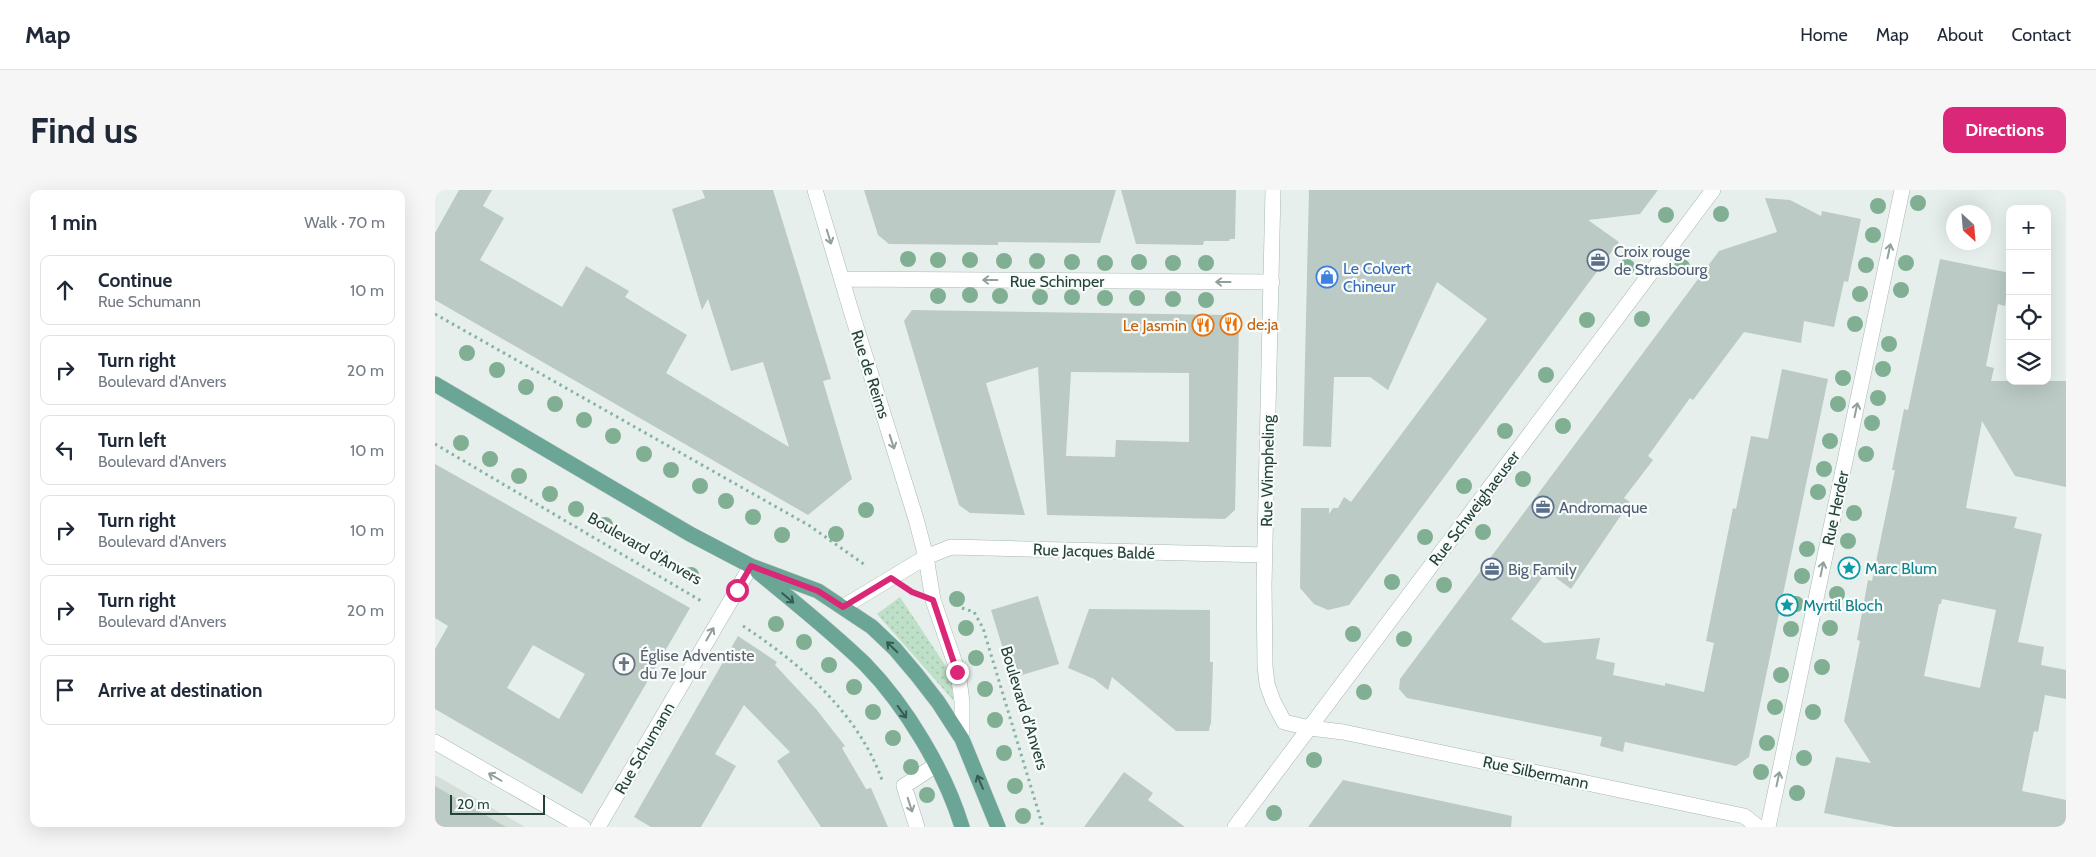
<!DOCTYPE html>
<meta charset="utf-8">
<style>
:root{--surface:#fff;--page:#f6f6f7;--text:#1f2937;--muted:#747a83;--line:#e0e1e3;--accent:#db2777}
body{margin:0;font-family:Cabin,sans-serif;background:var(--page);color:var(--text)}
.controls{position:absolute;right:15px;top:15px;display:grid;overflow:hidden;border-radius:10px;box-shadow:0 5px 20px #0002}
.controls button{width:45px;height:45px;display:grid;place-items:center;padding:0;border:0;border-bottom:1px solid var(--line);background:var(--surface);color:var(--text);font:25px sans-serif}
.compass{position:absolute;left:1511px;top:15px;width:45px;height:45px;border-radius:50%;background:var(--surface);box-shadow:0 5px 20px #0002;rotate:154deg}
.scale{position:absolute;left:15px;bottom:12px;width:95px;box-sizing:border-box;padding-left:5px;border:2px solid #24423a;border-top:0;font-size:14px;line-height:18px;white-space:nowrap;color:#24423a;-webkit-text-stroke:4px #f7fbf9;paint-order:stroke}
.stop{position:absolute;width:15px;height:15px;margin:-11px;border:4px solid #db2777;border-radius:50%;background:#fff}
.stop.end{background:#db2777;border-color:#fff;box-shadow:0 1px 5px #0008}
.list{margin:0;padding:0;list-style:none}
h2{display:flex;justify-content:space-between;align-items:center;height:65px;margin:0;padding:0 20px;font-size:21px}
h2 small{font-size:16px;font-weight:400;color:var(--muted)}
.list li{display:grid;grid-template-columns:32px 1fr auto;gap:15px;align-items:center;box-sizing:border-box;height:70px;margin:0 10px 10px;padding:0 10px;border:1px solid var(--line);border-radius:10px}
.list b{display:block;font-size:19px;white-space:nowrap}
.list p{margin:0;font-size:16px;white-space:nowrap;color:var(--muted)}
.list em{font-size:16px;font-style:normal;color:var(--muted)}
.icon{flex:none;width:28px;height:28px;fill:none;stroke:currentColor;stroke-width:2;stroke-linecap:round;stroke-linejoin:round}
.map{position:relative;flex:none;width:1631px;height:637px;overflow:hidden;border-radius:10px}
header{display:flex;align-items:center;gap:30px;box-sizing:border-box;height:70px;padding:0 25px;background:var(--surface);border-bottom:1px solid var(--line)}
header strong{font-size:24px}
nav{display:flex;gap:28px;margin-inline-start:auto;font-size:18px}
.intro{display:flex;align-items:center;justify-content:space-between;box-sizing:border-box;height:120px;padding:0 30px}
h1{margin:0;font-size:35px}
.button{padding:12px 22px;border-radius:10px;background:var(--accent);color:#fff;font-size:18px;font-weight:700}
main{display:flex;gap:30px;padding:0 30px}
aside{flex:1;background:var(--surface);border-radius:10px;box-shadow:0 5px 20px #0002}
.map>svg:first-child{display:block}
.built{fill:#d4dfda}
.park{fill:url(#park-dots)}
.building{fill:#bbcac4;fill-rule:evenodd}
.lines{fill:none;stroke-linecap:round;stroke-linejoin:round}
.minor-casing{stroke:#a8b8b2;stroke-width:16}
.major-casing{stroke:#c2cac8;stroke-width:16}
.path{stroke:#86b3a5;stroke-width:3;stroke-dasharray:2.5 4;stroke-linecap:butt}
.minor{stroke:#fff;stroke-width:15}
.major{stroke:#6aa596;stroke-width:15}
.tree{fill:#80af93}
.oneway{stroke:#92a09c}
.oneway2{stroke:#365b51}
.route{stroke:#db2777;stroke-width:6}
.labels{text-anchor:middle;stroke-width:4.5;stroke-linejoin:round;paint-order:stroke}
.service-label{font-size:16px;fill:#4e5e75;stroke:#f7fbf9;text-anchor:start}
.shop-label{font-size:16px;fill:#366cbe;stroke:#f7fbf9;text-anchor:start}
.street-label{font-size:16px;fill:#24423a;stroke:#f7fbf9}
.food-label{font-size:16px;fill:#c56008;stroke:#f7fbf9;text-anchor:start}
.culture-label{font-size:16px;fill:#0d838f;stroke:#f7fbf9;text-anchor:start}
.worship-label{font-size:16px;fill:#5b616d;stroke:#f7fbf9;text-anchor:start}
</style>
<header>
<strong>Map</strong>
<nav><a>Home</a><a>Map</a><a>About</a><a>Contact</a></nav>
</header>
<div class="intro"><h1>Find us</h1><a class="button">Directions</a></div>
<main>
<aside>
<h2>1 min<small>Walk · 70 m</small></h2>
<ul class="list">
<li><svg class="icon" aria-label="ahead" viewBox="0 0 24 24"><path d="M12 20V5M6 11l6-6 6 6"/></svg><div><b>Continue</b><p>Rue Schumann</p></div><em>10 m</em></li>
<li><svg class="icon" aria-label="right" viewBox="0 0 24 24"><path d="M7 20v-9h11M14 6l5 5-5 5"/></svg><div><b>Turn right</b><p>Boulevard d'Anvers</p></div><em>20 m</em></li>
<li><svg class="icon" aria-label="left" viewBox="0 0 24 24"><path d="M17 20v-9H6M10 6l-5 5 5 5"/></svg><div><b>Turn left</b><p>Boulevard d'Anvers</p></div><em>10 m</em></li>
<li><svg class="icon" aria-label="right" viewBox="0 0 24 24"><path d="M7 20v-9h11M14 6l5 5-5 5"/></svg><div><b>Turn right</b><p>Boulevard d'Anvers</p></div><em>10 m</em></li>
<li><svg class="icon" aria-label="right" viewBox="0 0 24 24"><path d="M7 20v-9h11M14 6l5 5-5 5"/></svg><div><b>Turn right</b><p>Boulevard d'Anvers</p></div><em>20 m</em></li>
<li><svg class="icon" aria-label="arrive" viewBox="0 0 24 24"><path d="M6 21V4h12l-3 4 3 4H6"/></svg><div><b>Arrive at destination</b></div></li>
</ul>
</aside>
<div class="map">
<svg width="1631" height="637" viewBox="0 0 1631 637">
<defs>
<pattern id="park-dots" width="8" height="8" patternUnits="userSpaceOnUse" patternTransform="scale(1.25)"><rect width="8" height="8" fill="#bfe0c8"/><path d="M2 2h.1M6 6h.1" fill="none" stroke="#a4c1ad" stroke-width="1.8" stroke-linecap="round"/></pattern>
</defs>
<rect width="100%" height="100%" fill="#e6efeb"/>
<!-- built -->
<path class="built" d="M0,585L90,637H0Z"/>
<!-- park -->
<path class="park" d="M465,407L516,484L518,510L442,424Z"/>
<!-- building -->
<path class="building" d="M24,0H57L48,16L69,28L45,70L127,117L151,76L194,101L190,107L252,145L231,183L354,257L328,172L296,181L273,109L267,120L237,19L270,8L267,0H338L396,189L388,191L417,289L373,325L0,110V43Z
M429,0H681L665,53L563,52V55L454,54L443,45Z
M686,0H801L800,49H795L794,51H769L768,55L701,54Z
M874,0H1223L1205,24L1153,30L1184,52L914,415L893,420L879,414L865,398L866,318H894V324L898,318H903L909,307L916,312L1052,129L1002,92L953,200L935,187H899L896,257L868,256Z
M1330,8L1355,10L1386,26L1387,21L1426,29L1413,92L1409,91L1399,137L1369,131L1366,153L1309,142L1258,210L1255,208L1213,266L1218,270L1189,308L1195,312L1136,399L1112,381L1076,429L1109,453L1165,448L1161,469L1180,473L1178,485L1230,496V493L1269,502L1279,453L1271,451L1298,318L1301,319L1316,246L1333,249L1347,179L1393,189L1314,567L1301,576L1190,552L1188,562L1165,556L1167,547L972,508L964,499L965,489L1284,61L1342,42Z
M1505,69L1575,83L1570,116L1563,114L1551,176L1559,178L1556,191H1631V297L1580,286L1547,231L1531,318L1582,327L1579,338L1607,344L1583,452L1609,457L1606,475L1631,480V509L1610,505L1603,542L1599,541L1587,601L1631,610V637H1460L1389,623L1401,567L1436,573L1409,531L1425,451L1422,450L1433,390L1437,391L1460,280H1457L1469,219L1473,220ZM1507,409L1561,420L1545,498L1489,486L1504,414H1506Z
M477,120L794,125L804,135L800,320L790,329L612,325L603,177L551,193L590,325L535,323L524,315L469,131ZM636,182L754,183V252L681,250L680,267L631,266Z
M0,274L255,418L147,604L0,519V459L13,436L0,428ZM98,455L150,484L124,529L72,498Z
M603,406L624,474L577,488L556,420Z
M654,419L775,420V472H778L776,534L775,535L774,541H741L677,487L673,500L659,489L633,478Z
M303,446L342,472L340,475L381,519L410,556L407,558L431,599L436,598L453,637H386L342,571L355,562L309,515L280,564L301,576L266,637H216L199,627Z
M689,582L718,603L713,610L750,637H649Z
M908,590L1077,626L1076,637H873Z
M0,596L71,637H0Z"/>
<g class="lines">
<!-- minor casing -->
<g class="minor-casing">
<path id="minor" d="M380,0L417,124L481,329L491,367L498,410L523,482L527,512V549
M838,0L829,395L830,476L832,494L838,511L849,532L875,538L908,542L1309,626L1323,637
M407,89L837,92
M408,417L491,367L516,357L830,365
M0,552L148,637
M163,637L316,376
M482,637L469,596L501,575
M800,637L1278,0
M1333,637L1467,0"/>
</g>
<!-- major casing -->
<g class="major-casing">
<path id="major" d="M0,194L255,344L316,376L383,401L437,437L460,459L482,485L503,512L527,549L563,637
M323,382C359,412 396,441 430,474C471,516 510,581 527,637"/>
</g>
<!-- path -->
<path class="path" d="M0,124L375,336L430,375
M0,254L268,412
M527,418L539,422L548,438L608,637
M308,436C366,474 423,523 447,590"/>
<!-- minor -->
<use href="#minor" class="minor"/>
<!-- major -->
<use href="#major" class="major"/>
</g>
<!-- trees -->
<g class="tree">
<circle cx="1483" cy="13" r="8"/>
<circle cx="1443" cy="16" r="8"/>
<circle cx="1286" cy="24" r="8"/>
<circle cx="1231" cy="25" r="8"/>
<circle cx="1438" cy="45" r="8"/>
<circle cx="473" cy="69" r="8"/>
<circle cx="503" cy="70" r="8"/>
<circle cx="535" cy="70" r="8"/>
<circle cx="569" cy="71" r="8"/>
<circle cx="602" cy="71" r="8"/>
<circle cx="637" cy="72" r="8"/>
<circle cx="704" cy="72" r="8"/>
<circle cx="670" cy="73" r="8"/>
<circle cx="738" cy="73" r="8"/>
<circle cx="771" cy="73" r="8"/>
<circle cx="1471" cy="73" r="8"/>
<circle cx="1431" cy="75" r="8"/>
<circle cx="1192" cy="77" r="8"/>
<circle cx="1247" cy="77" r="8"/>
<circle cx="1466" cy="100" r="8"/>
<circle cx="1425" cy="104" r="8"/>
<circle cx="535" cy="105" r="8"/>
<circle cx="503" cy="106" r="8"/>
<circle cx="565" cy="106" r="8"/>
<circle cx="605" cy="107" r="8"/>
<circle cx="637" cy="107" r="8"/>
<circle cx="670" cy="108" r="8"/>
<circle cx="702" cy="108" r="8"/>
<circle cx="738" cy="109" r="8"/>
<circle cx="771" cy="110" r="8"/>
<circle cx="1207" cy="129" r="8"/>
<circle cx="1152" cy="130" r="8"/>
<circle cx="1420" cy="134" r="8"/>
<circle cx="1454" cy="154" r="8"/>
<circle cx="32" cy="163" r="8"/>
<circle cx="1448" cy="179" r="8"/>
<circle cx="62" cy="180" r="8"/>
<circle cx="1111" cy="185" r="8"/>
<circle cx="1408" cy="188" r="8"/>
<circle cx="91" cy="197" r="8"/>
<circle cx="1443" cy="208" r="8"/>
<circle cx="120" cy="214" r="8"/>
<circle cx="1403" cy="214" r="8"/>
<circle cx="149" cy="230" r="8"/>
<circle cx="1437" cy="233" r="8"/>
<circle cx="1128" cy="236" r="8"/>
<circle cx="1070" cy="241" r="8"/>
<circle cx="178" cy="246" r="8"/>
<circle cx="1395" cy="251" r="8"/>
<circle cx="26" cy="253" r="8"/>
<circle cx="209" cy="264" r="8"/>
<circle cx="1431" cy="264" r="8"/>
<circle cx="55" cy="269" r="8"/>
<circle cx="1389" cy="279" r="8"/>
<circle cx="236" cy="280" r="8"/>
<circle cx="84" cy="286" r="8"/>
<circle cx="1088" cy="289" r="8"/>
<circle cx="265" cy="296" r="8"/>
<circle cx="1029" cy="296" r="8"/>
<circle cx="1383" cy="302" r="8"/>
<circle cx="115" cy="304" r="8"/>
<circle cx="291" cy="311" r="8"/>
<circle cx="141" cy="319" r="8"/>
<circle cx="431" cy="320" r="8"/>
<circle cx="1419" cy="323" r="8"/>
<circle cx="318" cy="327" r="8"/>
<circle cx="170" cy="335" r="8"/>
<circle cx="1048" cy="342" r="8"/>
<circle cx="401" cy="344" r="8"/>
<circle cx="347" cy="345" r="8"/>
<circle cx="990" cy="347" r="8"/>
<circle cx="1413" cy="351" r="8"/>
<circle cx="1372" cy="359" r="8"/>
<circle cx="227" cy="368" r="8"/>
<circle cx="256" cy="385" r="8"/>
<circle cx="1367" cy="386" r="8"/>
<circle cx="957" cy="392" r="8"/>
<circle cx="1009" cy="395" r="8"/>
<circle cx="1402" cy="404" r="8"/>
<circle cx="522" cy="409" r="8"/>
<circle cx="1361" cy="414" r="8"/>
<circle cx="341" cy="434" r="8"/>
<circle cx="531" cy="438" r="8"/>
<circle cx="1395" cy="438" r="8"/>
<circle cx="1356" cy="439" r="8"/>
<circle cx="918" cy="444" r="8"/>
<circle cx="969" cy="449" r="8"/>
<circle cx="369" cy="452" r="8"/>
<circle cx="541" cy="468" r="8"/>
<circle cx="394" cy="475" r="8"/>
<circle cx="1387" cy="477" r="8"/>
<circle cx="1346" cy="485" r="8"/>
<circle cx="419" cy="497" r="8"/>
<circle cx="550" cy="499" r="8"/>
<circle cx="929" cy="502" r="8"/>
<circle cx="1340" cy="517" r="8"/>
<circle cx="438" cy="522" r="8"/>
<circle cx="1378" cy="522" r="8"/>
<circle cx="560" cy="530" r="8"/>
<circle cx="458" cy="548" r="8"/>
<circle cx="1332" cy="553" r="8"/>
<circle cx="569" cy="563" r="8"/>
<circle cx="1369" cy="568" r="8"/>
<circle cx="879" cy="570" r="8"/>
<circle cx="476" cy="577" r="8"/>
<circle cx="1326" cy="582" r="8"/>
<circle cx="580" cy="596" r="8"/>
<circle cx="1362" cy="603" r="8"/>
<circle cx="492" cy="605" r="8"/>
<circle cx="839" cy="623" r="8"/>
<circle cx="588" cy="626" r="8"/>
</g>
<!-- one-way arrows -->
<defs><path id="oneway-shaft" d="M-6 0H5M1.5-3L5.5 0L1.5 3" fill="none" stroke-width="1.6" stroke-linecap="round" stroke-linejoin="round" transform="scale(1.25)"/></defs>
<g class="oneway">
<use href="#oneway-shaft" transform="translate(394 47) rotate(73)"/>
<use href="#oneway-shaft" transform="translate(1454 61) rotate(-78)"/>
<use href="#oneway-shaft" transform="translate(555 90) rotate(-180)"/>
<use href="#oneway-shaft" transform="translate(788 92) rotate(-180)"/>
<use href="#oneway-shaft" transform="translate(1421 220) rotate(-78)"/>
<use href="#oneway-shaft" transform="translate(457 252) rotate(72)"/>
<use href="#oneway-shaft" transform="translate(1387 379) rotate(-78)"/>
<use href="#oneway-shaft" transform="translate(275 444) rotate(-60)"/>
<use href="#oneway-shaft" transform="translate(60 587) rotate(-150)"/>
<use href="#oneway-shaft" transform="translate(1343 589) rotate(-78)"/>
<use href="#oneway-shaft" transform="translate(475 615) rotate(72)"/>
</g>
<g class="oneway2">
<use href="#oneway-shaft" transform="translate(353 408) rotate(40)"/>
<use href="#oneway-shaft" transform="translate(457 457) rotate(-136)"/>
<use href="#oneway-shaft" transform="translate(467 522) rotate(54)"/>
<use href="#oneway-shaft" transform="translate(545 592) rotate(-113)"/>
</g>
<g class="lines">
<!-- route -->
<path class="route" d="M302,400L316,376L383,401L408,417L456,388L477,402L498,410L522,482"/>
</g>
<!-- icons -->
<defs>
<g id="office-ring" transform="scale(1.125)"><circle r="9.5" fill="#f7fbf9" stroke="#5c6f8a" stroke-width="1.5"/><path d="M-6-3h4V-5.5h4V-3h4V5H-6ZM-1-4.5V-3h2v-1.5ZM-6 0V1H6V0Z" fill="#5c6f8a"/></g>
<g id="shop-ring" transform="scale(1.125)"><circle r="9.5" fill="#f7fbf9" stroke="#3f7fe0" stroke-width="1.5"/><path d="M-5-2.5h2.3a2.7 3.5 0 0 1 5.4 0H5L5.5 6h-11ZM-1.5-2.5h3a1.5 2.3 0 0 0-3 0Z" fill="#3f7fe0"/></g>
<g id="restaurant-ring" transform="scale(1.125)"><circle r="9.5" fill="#f7fbf9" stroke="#e8710a" stroke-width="1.5"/><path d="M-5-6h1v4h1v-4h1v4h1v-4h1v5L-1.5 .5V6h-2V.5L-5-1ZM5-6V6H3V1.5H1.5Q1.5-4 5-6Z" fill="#e8710a"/></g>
<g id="sight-ring" transform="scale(1.125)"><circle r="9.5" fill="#f7fbf9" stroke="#0f9aa8" stroke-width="1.5"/><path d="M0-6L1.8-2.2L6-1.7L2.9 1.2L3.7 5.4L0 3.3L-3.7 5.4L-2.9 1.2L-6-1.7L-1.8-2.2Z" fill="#0f9aa8"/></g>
<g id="church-ring" transform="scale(1.125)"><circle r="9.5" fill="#f7fbf9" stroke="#6b7280" stroke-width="1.5"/><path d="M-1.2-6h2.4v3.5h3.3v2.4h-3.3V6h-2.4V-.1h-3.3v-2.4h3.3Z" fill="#6b7280"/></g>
</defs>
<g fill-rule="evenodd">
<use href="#office-ring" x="1163" y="70"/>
<use href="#shop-ring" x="892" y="87"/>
<use href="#restaurant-ring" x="796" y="134"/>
<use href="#restaurant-ring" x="768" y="135"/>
<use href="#office-ring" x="1108" y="317"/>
<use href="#sight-ring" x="1414" y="378"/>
<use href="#office-ring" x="1057" y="379"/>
<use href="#sight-ring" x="1352" y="415"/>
<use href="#church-ring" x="189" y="474"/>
</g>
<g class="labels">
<!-- service labels -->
<g class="service-label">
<text x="1179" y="67">Croix rouge<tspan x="1179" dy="18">de Strasbourg</tspan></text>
<text x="1124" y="323">Andromaque</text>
<text x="1073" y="385">Big Family</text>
</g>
<!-- shop labels -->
<g class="shop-label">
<text x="908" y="84">Le Colvert<tspan x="908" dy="18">Chineur</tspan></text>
</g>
<!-- street labels -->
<g class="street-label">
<text x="622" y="97">Rue Schimper</text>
<text transform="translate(436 184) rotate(72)" y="6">Rue de Reims</text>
<text transform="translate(832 281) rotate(-89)" y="6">Rue Wimpheling</text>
<text transform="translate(1039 318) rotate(-53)" y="6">Rue Schweighaeuser</text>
<text transform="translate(1400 318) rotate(-78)" y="6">Rue Herder</text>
<text transform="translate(210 358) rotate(30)" y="6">Boulevard d'Anvers</text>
<text transform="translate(659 361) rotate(2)" y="6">Rue Jacques Baldé</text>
<text transform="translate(590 518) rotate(73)" y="6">Boulevard d'Anvers</text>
<text transform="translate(209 558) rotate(-60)" y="6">Rue Schumann</text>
<text transform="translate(1101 582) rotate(12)" y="6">Rue Silbermann</text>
</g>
<!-- food labels -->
<g class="food-label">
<text x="812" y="140">de:ja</text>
<text x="752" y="141" text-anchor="end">Le Jasmin</text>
</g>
<!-- culture labels -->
<g class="culture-label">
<text x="1430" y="384">Marc Blum</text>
<text x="1368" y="421">Myrtil Bloch</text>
</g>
<!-- worship labels -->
<g class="worship-label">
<text x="205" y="471">Église Adventiste<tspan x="205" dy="18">du 7e Jour</tspan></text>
</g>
</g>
</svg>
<div class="controls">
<button>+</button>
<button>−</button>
<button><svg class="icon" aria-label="locate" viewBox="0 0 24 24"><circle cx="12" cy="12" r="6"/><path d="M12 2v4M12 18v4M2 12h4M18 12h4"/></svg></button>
<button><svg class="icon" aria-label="layers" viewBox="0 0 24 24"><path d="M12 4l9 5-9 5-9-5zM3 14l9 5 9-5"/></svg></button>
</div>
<svg class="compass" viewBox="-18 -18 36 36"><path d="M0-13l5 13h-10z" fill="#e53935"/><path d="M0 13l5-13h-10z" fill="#747a83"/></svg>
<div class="scale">20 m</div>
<div class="stop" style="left:302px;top:400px"></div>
<div class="stop end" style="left:522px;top:482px"></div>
</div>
</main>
